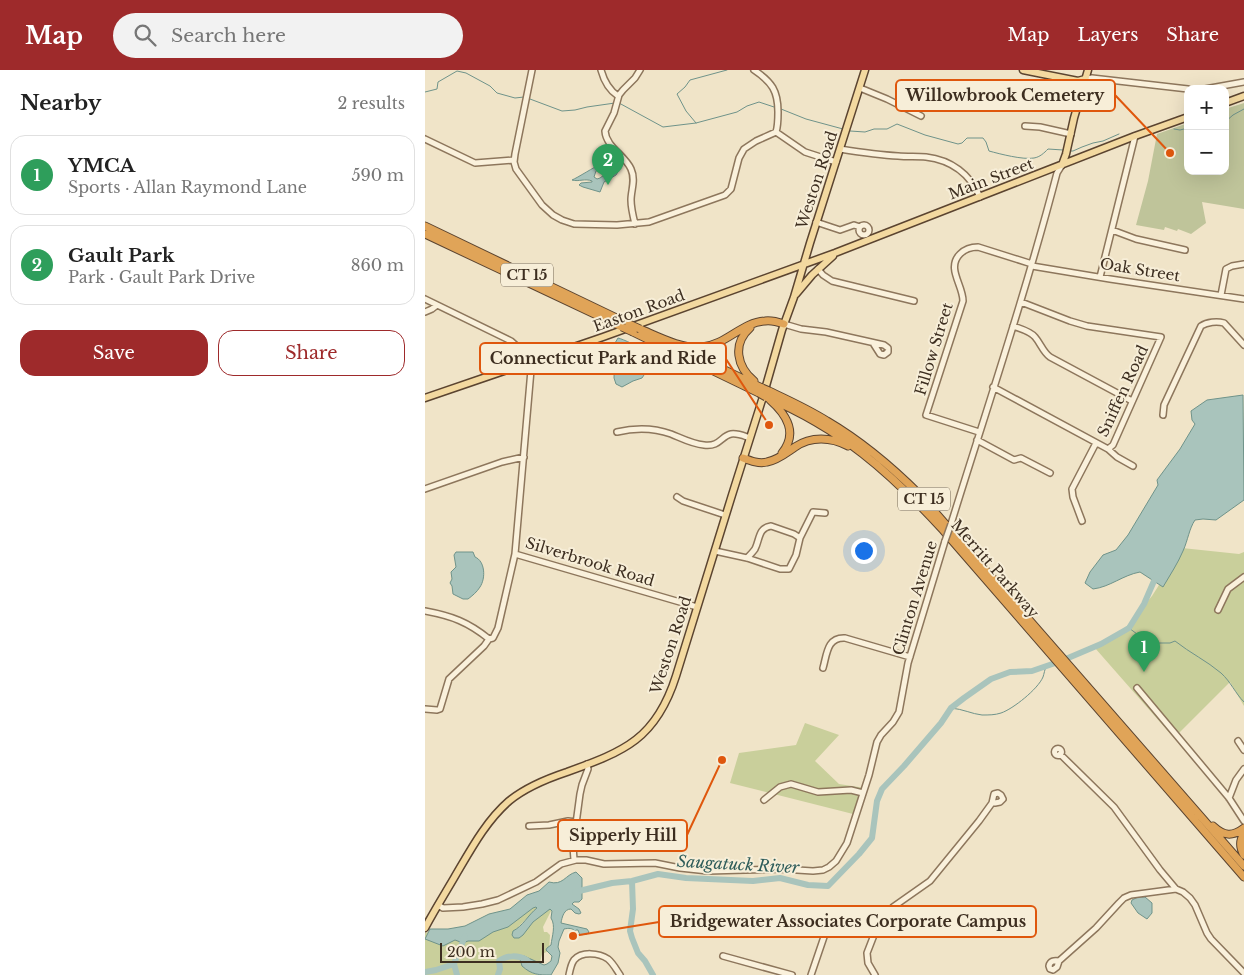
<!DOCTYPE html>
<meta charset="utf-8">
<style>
:root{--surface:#fff;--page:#f2f2f2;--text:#222;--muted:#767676;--line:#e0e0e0;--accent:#9e2a2b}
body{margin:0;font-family:"Libre Baskerville",serif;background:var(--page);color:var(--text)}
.controls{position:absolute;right:15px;top:15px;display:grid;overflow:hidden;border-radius:10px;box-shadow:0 5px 20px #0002}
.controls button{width:45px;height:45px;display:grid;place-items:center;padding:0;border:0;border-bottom:1px solid var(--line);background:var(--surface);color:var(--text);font:25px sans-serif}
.scale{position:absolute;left:15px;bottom:12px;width:104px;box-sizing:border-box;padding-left:5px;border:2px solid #3d2e20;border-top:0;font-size:14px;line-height:18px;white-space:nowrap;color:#3d2e20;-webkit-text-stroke:4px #f7eed8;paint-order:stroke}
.you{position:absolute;left:438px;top:480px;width:18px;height:18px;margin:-12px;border:4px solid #fff;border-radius:50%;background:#1a73e8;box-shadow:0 0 0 8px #1a73e833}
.badge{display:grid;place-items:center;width:32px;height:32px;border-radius:50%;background:var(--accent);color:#fff;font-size:16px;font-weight:700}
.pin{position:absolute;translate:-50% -41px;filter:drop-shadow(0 1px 2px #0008)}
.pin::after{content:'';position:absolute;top:26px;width:18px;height:15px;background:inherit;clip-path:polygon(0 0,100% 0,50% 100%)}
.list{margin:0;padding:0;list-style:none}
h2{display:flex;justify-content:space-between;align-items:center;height:65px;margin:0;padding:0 20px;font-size:21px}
h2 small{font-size:16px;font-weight:400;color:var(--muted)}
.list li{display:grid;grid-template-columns:32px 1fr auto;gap:15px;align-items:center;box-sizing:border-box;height:80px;margin:0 10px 10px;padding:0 10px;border:1px solid var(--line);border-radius:15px}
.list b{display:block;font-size:19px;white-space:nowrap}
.list p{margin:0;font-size:16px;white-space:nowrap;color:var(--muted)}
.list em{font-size:16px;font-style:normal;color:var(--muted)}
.actions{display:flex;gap:10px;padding:15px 20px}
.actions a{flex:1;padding:11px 0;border:1px solid var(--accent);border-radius:15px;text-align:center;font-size:18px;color:var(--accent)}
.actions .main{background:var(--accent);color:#fff}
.icon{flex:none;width:28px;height:28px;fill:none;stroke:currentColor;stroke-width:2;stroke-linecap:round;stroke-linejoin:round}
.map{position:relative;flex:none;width:819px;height:905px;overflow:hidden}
header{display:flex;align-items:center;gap:30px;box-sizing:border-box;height:70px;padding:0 25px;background:var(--accent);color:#fff}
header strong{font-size:24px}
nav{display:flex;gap:28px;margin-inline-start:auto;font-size:18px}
.search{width:350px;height:45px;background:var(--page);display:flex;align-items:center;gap:12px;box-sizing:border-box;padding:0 18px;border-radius:28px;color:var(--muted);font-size:19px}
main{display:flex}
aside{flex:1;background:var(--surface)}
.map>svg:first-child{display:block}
.green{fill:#c9cf9b}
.cemetery{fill:#bfc49a}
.water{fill:#a9c4bc;stroke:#6f938a}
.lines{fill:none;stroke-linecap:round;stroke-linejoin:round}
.stream{stroke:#6f938a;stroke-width:1}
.river{stroke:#a9c4bc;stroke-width:6}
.minor-casing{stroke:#8d765c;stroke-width:8}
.major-casing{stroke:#5b4430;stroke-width:9}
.highway-casing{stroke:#5b4430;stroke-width:9}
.minor{stroke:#faf1dc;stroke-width:5}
.major{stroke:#f3d9a0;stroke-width:6}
.highway{stroke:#e0a458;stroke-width:7}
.minor-bridge-casing{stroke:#8d765c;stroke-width:8;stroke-linecap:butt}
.highway-bridge-casing{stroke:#5b4430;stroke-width:9;stroke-linecap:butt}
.minor-bridge{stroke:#faf1dc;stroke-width:5}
.highway-bridge{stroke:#e0a458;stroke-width:7}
.labels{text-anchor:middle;stroke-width:4;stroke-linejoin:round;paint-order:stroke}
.shield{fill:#f7eed8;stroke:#756857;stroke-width:1}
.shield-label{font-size:14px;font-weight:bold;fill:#3d2e20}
.street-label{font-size:15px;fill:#3d2e20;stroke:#f7eed8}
.water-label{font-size:16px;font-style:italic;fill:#2f5d5a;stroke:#f7eed8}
.leader{fill:none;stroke:#df570d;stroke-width:2}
.callout-dot{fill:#df570d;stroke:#f7eed8;stroke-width:2}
.callout{fill:#f7eed8;stroke:#df570d;stroke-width:2}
.callout-label{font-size:16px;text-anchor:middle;font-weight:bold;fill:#3d2e20}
</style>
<header>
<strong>Map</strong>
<div class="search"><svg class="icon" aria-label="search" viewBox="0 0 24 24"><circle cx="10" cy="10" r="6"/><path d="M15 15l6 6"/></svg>Search here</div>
<nav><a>Map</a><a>Layers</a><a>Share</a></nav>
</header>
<main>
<aside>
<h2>Nearby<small>2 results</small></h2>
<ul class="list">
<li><span class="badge" style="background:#2e9e5b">1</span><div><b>YMCA</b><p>Sports · Allan Raymond Lane</p></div><em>590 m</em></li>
<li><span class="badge" style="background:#2e9e5b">2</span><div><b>Gault Park</b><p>Park · Gault Park Drive</p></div><em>860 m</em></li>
</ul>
<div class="actions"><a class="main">Save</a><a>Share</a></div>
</aside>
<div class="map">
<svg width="819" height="905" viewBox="0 0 819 905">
<rect width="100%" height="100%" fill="#f0e4c8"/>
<!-- green -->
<path class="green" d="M757,478L814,484L819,482V636L805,612L749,668L670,578L682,572L703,555L727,526L734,515L743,493Z
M380,653L414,665L390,691L414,714L440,718L432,745L305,713L314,683L371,675Z
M113,836C107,846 92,854 90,864L99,860L123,839L128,837L118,857L119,862H122L125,865L124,881L117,884L112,905H0V863L3,862L14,867L106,837Z"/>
<!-- cemetery -->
<path class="cemetery" d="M819,33V139L777,132L781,153L766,164L753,159L752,161L740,157L739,160L711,155L723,111L732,64L763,53V101H800V39Z"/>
<!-- water -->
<path class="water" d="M189,93L193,94L194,100L191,105L179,112L175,122L158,117L154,115L156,113L167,112V111C160,108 154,112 147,110C152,108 171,96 174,95C175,95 177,96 178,96V97L171,101L169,107L172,109L175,108L186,100L187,94Z
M193,268C198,269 215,277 218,281C220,283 220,297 221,302L217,308L208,311L197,317L191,314L189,308L190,273Z
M818,325L819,430L791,450L778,449L770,450C764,459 763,470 758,481C753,493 745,505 738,517L715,502C698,505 685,517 668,519L660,513L665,502L678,485L691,480L703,465L733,415L732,410L755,379L770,354L767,350L766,341L782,330Z
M31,482H48L50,487C60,491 61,508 55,517C52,522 47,526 43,529H38L28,524L27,516L25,513L27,509L26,502L31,497L29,485Z
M151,802L157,808V829L154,832H149L147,834L154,839L156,843L154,844L150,843L146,839C139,839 137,847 136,853L162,859L164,862L162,864L155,865L153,860H151L150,861C147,858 144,858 139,859L134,871L133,877L135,883L133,893L126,905C114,905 107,905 97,896L95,889L99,886L119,895L122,894L126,891L127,886L121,880L122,878L126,875C127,866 131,856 126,848L127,841L125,839L108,852L98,865L94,868H89L87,865L88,861C98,856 103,845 112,838L111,837L108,838L83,857L68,862L54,871H43L38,873L30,870L18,876L0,869L5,859H23L40,856L64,844L85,839L102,825L114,821L124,812C138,816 140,805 151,802Z
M713,827H720L727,833V843L722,849L713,843L706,833L707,830Z"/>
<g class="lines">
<!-- stream -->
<path class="stream" d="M0,22L12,19L13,12L32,1L41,3L65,16L72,23L90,28L99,27
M105,29L137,41L150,40L162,37L190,33
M194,33L238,57L271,53L312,42L322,36L334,32L349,37
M356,39L381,49L418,59
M800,52L808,45L819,39
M271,53L261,41L252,24L260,17L265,10L302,0
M749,59L755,60L763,58
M425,61L440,62L449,59H462L472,54L500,65L533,74L537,73L542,68H558L561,72L564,81C575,84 598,90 609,88C615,87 619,83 623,79L638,80
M645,81H648L657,77L668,73L678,71L694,64
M704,558L716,567L725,568L734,573H745L750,571C765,583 782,591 796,603C806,612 810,623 819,632
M526,638C538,639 547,644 557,645C564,645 570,645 576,643C588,639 613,619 618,607C619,604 620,599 621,596"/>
<!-- river -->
<path class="river" d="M207,811L208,839L205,861L207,868L213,883L220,891L228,905
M150,822L187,813L207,811L233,804L261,808L328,811L355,808L383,815L403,816L434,784L447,768L452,731L457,719L479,696L516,653L526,638L539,628L566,609L585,602L607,601L636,591L676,574L704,558L719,534L732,504
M0,902L11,900L29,894
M32,905L29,894L40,866
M73,905L75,899L74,891C82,885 93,885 102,890"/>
<!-- minor casing -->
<g class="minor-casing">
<path id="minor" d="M107,0L90,84L89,92L91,99L117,135L128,145L137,150L149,154L192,155L224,152L300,125L306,119L314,88L319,79L331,71L351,62
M176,0C179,11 184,20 193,26
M329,0C347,12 353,21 353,42C353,49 353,56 351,62L380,82L411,92
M660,9L667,8L763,19
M435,18L462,29L496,46
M780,19L819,12
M600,56L615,57L646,64
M0,69L50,93L89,90
M415,79C434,82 454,85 473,86C483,87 492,86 501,87C526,90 545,104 555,127
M391,152L415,160L429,155L435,157
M210,154C208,146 206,138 206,130C206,120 211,110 206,99C200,85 181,77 180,61L189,43L194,25L198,20L210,8L215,0
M434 160a5 5 0 1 1 10 0a5 5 0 1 1-10 0Z
M687,160L711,169L760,180
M607,196L685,209L819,229
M393,199L398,205L407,211L489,231
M675,207L710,66
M796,225L801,199L807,196L819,194
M0,229L86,271C95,278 103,289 106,300L90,484L73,558L68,568L64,569L59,576L24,609L15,639L12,640L0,639
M596,232L645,251L662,256L736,267L688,375L683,379
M0,242L7,239L12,235
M359,254L376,259L401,262L459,275L463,278V282L459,285L455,284L448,273
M588,256C596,259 605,261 610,267C616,274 618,282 625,287L707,331
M568,317L683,379L692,387L708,396
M738,345L739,335L776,256C782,252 792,251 799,253L819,275
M192,362C209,358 229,358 246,364C256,368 267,374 279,375C295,377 296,366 306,364C313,363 319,366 325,368
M554,362L501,345L538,231C538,215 521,198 535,184C540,179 546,177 553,177L607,194
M552,370L589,390L596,388L625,403
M0,419L77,392L99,387
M252,427L258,431L300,445
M657,451L648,427L647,419L671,373
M526,454C562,338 601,222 632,103L637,95
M375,468L388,442L400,443
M290,481L322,488L355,499H364L371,485L375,468L369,464L346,456C333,458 335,469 330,479C328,482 325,485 322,488
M90,484L272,537
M793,540L803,519L819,507
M0,541C27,546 43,552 64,569
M398,598C402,584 402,567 420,568L485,587
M712,618L804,728L819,751
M813,671L819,680
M629.5 682a3.5 3.5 0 1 1 7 0a3.5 3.5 0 1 1-7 0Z
M635,684L689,737L735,800L751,819
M804,728L811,710L819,699
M339,730L355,717L366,714L393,722L426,720L438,723
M151,755L181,765
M104,756L124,755L143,751L151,752
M149,790L148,776L155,724L157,715L163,699L162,694
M13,835L18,838L38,837L57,834L73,830L111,812L136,794L151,790H161L179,794L230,793L255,798L283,801L356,799L388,801L398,800L404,797L411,791L422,773L444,705L452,672L456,665L468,652L474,642L483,593L520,471
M298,886L367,905
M634,891C629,890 625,891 624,896L625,899L628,900L632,897L634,891L671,858L694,833L699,828L706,825L751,819L758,822L765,828L770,835L782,863L786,869L819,903
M144,905C145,900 146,894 149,890C157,881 174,883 183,889C188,893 191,899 195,905
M386,905L401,861L412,840
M450,905L443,893L442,883L449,865L458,849L468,837L505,811L554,751L567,733L569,724L573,723L576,725L578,729L575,732L570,733H567"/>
</g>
<!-- major casing -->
<g class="major-casing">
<path id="major" d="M598,0L653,11L660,9
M800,33L819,26
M637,95L641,84L649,48L663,0
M371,224L387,205L408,186
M0,328L178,267L410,183L710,66L763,47
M0,858C9,841 19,825 29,808C45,781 60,752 84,731C101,717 121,709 142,702C200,681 231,669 251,606L307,425L337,330L357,260L369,227L385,173L440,0"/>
</g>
<!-- highway casing -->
<g class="highway-casing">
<path id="highway" d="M0,156L204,254
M0,164L197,257
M325,258C307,274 312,297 329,311
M215,259C234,267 256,279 277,277C301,275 317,252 340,251C347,250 353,252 359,254
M208,262L334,323
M252,277L337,318
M344,321C363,330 383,339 402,351C436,371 467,397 495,425L819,796
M341,327C416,359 464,401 518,460L819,807
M345,330C362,345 373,363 357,383
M318,388C326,391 334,394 342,392C353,390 361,383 370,377C386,366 406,367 423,376
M788,756C799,766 807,767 819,758
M819,764C814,771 815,778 819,785"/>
</g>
<!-- minor -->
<use href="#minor" class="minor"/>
<!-- major -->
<use href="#major" class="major"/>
<!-- highway -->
<use href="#highway" class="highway"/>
<!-- minor-bridge casing -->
<g class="minor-bridge-casing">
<path id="minor-bridge" d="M520,471L526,454"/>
</g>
<!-- highway-bridge casing -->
<g class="highway-bridge-casing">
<path id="highway-bridge" d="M204,254L215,259
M197,257L208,262
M337,318L344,321
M334,323L341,327"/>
</g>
<!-- minor-bridge -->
<use href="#minor-bridge" class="minor-bridge"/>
<!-- highway-bridge -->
<use href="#highway-bridge" class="highway-bridge"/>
</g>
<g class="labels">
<!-- shield labels -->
<g class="shield">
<rect x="76" y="193.5" width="52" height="23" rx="4"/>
<rect x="473" y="417.5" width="52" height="23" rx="4"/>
</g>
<g class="shield-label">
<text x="102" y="210">CT 15</text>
<text x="499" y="434">CT 15</text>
</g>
<!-- street labels -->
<g class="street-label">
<text transform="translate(566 109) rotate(-21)" y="5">Main Street</text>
<text transform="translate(392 110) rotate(-72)" y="5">Weston Road</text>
<text transform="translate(715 200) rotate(9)" y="5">Oak Street</text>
<text transform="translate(214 241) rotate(-20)" y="5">Easton Road</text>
<text transform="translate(509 279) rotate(-73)" y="5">Fillow Street</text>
<text transform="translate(698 321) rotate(-65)" y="5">Sniffen Road</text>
<text transform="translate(165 492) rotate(17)" y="5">Silverbrook Road</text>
<text transform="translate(570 499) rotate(49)" y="5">Merritt Parkway</text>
<text transform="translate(490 528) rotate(-73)" y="5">Clinton Avenue</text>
<text transform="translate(246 575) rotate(-72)" y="5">Weston Road</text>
</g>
<!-- water labels -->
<g class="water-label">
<text transform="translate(313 794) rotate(3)" y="6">Saugatuck River</text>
</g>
</g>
<!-- callouts -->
<path class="leader" d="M745 83L690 25M344 355L301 289M297 690L262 765M148 866L234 852"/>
<g class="callout-dot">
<circle cx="745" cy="83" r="5"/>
<circle cx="344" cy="355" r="5"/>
<circle cx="297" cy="690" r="5"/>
<circle cx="148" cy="866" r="5"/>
</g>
<g class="callout">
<rect x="471" y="10" width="219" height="31" rx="5"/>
<rect x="55" y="273" width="246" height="31" rx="5"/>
<rect x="133" y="750" width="129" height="31" rx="5"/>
<rect x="234" y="836" width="377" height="31" rx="5"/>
</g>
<g class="callout-label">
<text x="580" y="31">Willowbrook Cemetery</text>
<text x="178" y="294">Connecticut Park and Ride</text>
<text x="198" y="771">Sipperly Hill</text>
<text x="423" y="857">Bridgewater Associates Corporate Campus</text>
</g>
</svg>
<div class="controls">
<button>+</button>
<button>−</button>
</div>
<div class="scale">200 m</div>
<div class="you"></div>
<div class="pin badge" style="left:719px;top:602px;background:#2e9e5b">1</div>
<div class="pin badge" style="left:183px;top:115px;background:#2e9e5b">2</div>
</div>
</main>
